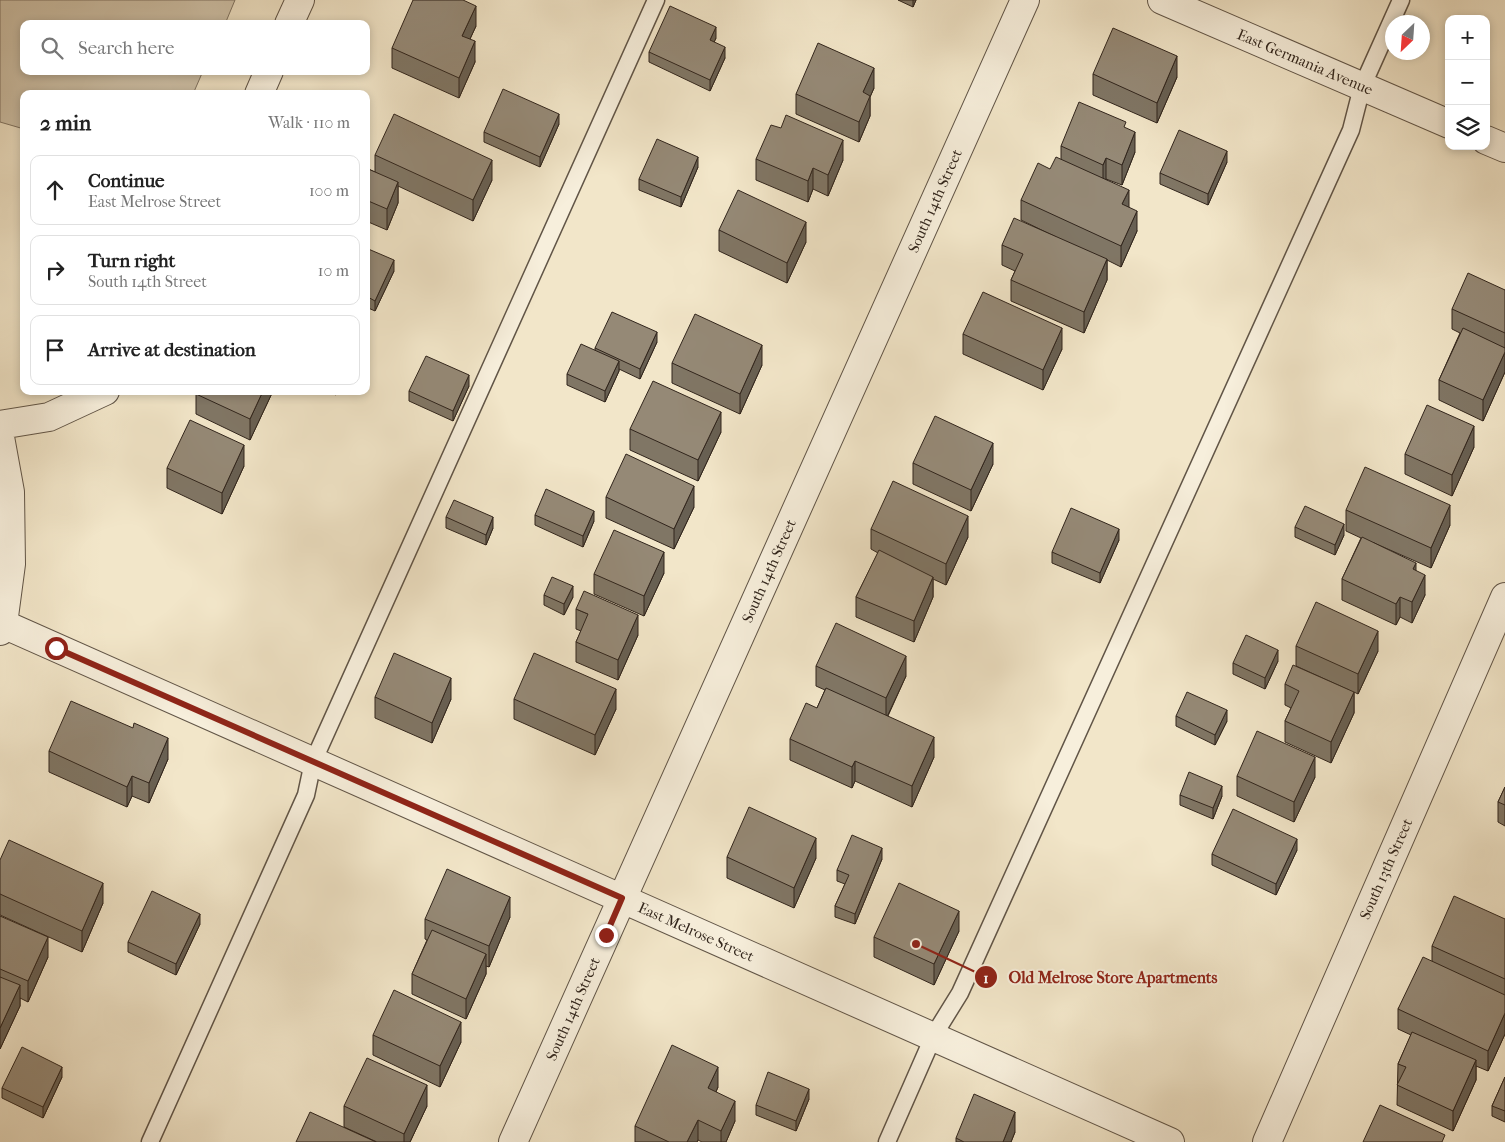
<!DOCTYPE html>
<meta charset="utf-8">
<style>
:root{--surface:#fff;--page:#f2f2f2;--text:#222;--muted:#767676;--line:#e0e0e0}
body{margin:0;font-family:"IM FELL French Canon",serif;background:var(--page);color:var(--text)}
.controls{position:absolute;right:15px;top:15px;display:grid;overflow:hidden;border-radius:10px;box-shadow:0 2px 8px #0003}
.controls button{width:45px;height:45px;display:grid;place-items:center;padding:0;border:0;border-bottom:1px solid var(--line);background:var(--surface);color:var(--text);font:25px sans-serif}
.compass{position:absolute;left:1385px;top:15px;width:45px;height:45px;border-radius:50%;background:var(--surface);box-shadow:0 2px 8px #0003;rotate:205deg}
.stop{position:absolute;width:15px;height:15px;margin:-11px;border:4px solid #8f2418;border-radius:50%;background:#fff}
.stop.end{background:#8f2418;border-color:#fff;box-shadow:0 1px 5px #0008}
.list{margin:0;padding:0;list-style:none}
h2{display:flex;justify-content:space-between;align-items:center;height:65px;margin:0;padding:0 20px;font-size:21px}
h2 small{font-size:16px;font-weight:400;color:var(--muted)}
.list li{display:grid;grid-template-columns:32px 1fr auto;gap:15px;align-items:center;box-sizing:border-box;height:70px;margin:0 10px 10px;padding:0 10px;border:1px solid var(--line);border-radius:10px}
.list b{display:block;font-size:19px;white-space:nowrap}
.list p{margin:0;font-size:16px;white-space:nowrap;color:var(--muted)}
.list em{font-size:16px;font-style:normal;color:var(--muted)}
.icon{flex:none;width:28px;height:28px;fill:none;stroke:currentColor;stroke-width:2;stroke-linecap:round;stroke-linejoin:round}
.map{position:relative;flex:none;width:1505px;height:1142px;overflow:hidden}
.search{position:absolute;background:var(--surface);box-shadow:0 2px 8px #0003;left:20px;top:20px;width:350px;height:55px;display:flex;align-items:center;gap:12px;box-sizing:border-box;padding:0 18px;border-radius:10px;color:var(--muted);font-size:19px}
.panel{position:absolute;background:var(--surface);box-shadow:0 2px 8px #0003;left:20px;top:90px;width:350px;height:305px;border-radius:10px}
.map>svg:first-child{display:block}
.green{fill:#d1c5ac;stroke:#817564}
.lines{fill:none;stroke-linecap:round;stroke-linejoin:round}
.lane-casing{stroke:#615547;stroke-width:19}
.street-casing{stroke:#615547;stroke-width:30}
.lane{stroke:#f7efdc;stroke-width:16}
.street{stroke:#f7efdc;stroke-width:28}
.wall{fill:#807665;stroke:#31251c}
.shaded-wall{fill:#686053;stroke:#31251c}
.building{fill:#958976;stroke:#31251c}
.route{stroke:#8f2418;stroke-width:6}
.labels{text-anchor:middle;stroke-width:4;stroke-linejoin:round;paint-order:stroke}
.street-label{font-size:15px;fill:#31251c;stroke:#f7efdc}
.leader{fill:none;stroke:#8f2418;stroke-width:2}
.callout-dot{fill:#8f2418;stroke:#f7efdc;stroke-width:2}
.mark-label{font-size:15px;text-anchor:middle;font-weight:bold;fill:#fff}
.callout-label{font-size:16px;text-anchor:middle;font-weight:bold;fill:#8f2418;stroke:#f7efdc;stroke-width:4;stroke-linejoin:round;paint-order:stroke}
</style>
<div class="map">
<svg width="1505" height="1142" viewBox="0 0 1505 1142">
<rect width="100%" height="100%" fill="#f2e6c9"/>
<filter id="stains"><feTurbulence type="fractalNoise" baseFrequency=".004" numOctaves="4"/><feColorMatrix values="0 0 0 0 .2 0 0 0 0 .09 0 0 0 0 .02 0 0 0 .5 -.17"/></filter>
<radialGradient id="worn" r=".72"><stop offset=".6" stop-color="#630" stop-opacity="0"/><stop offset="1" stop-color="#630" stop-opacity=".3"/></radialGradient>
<!-- green -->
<path class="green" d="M0,0H235L225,24H24V71H203L193,94H24V129L0,122Z"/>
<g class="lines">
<!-- lane casing -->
<g class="lane-casing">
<path id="lane" d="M150,1142L306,795L313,762L656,0
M887,1142L934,1035L960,993L1351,130L1362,87L1401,0"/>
</g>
<!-- street casing -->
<g class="street-casing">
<path id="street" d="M1162,0L1449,124
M289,24L300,0
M259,94L269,71
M1486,140L1505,148
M0,425L49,417L105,391
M0,437L10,492L11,564L3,624L0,631
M3,624L1170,1142
M513,1142L1025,0
M1267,1142L1505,597"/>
</g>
<!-- lane -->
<use href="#lane" class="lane"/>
<!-- street -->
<use href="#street" class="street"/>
</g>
<!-- wall -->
<path class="wall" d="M898,0H916L913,7Z
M476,26L470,39L475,62L459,98L392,68V48Z
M716,38L714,42L725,58L710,91L649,62V52Z
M1093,74L1177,77L1157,123L1093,95Z
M874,88L870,97V116L859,142L796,114V94Z
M559,124L540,167L484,142V132Z
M1061,146L1135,152L1122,185L1106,179L1129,207L1137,231L1121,267L1107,260V280L1084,333L1011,301V280L1015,271L1002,265V245L1056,237L1021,220V200L1061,159Z
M375,155L492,180L473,221L398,186V203L387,230L366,221V168L375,172Z
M756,159L843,160L828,196L813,189L808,202L756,180Z
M1227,162L1208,205L1160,184V173Z
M698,167L681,207L639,190V179Z
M719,230L806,242L787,283L719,251Z
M366,248L394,271L375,311L366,307Z
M1505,290V372L1483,421L1439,400V380L1460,333L1452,329V309Z
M963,334L1062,349L1043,390L963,354Z
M657,342L640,379L619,369V371L605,402L567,385V374L595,350V348Z
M672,363L762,365L740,414L672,383Z
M469,386L453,421L409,401V391Z
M273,391L250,440L196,414V394Z
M328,391H338L336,395Z
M630,429L721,432L698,481L630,450Z
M1474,447L1452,496L1405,474V454Z
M913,463L993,464L971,511L913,484Z
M244,466L222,514L167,488V468Z
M606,497L694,507L674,549L606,518Z
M1346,510L1450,525L1431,568L1374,543L1416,571L1425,595L1412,623L1400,617L1396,625L1342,600V579L1361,538L1346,531Z
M535,515L594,521L583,547L535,525Z
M446,517L493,528L486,545L446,528Z
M1295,527L1344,535L1335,555L1295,537Z
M871,529L968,537L946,585L933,579V597L914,642L856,617V597L878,553L871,549Z
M1119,540L1100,583L1052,563V552Z
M664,573L644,616L594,594V574Z
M544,595L573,597L564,615L544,605Z
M576,609L638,635L618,680L576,662V642L581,631L576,629Z
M1296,646L1378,651L1358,694L1354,692V713L1331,763L1285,742V721L1291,708L1285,705V684L1349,690L1296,666Z
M1278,661L1265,689L1233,674V663Z
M816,666L906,676L888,716L934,757L912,807L855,781L852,788L790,760V739L817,708L825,690L816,686Z
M375,697L451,699L432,743L375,718Z
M514,699L616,709L595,755L514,719Z
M1176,716L1227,721L1215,745L1176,726Z
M49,751L168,759L149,803L132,796L127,807L49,772Z
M1237,776L1315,777L1294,822L1237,796Z
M1505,787V826L1498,822V802Z
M1180,795L1222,796L1213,819L1180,805Z
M1297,850L1276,895L1212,865V854Z
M727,857L816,858L794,908L727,878Z
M882,859L855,924L835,917V906L845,884L837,881V870Z
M0,860L103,903L82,952L0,915Z
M0,916L48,957L28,1002L20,998V1006L0,1049Z
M510,917L489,967L486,966V974L466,1019L412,994V974L427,940L425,939V919Z
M1505,919V1034L1488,1071L1476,1066V1080L1453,1131L1397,1105L1398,1064L1411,1035L1398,1029V1009L1432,961V946Z
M200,924L176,975L128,952V942Z
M959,931L934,985L874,957V937Z
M373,1035L461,1042L440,1087L373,1055Z
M62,1077L43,1118L2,1098V1088Z
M1505,1077V1122L1492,1116V1106Z
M718,1087L716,1092L735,1121L726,1142H702L698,1140L697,1142H635V1126Z
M809,1099L796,1131L756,1115V1105Z
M344,1106H427L410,1142H377L344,1127Z
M1015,1132L1011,1142H956V1138Z"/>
<!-- shaded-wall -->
<path class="shaded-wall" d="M913,0H916L913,7Z
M476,6V26L462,56V36Z
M716,27V38L710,51V40Z
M475,41V62L459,98V78Z
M725,47V58L710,91V80Z
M1177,56V77L1157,123V103Z
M874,68V88L870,97V116L859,142V122L863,92Z
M559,114V124L540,167V157Z
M1135,132V152L1122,185V165Z
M843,140V160L828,196V175Z
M1227,151V162L1208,205V194Z
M698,157V167L681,207V197Z
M1106,158V179L1103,185V165Z
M492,160V180L473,221V200Z
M813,168V189L808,202V181Z
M398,182V203L387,230V209Z
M1129,190V210L1122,204Z
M1137,211V231L1121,267V246Z
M806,222V242L787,283V263Z
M1107,259V280L1084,333V312Z
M394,260V271L375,311V301Z
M1062,328V349L1043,390V370Z
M657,332V342L640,379V369Z
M762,345V365L740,414V394Z
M1505,352V372L1483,421V400Z
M619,361V371L605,402V391Z
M469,375V386L453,421V411Z
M263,391H273L250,440V419Z
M721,412V432L698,481V460Z
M1474,426V447L1452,496V475Z
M993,443V464L971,511V490Z
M244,445V466L222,514V493Z
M694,486V507L674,549V529Z
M1450,505V525L1431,568V548Z
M594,511V521L583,547V536Z
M968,516V537L946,585V564Z
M493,517V528L486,545V535Z
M1344,524V535L1335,555V545Z
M1119,529V540L1100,583V573Z
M664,552V573L644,616V596Z
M1416,563V583L1413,569Z
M1425,575V595L1412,623V602Z
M933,577V597L914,642V621Z
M573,586V597L564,615V604Z
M1400,597V617L1396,625V604Z
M638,615V635L618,680V660Z
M1378,631V651L1358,694V674Z
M1278,650V661L1265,689V678Z
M906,656V676L886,719V698Z
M451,678V699L432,743V723Z
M616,689V709L595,755V735Z
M1354,692V713L1331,763V742Z
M1227,710V721L1215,745V735Z
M934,737V757L912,807V786Z
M168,738V759L149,803V783Z
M1315,757V777L1294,822V802Z
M855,761V781L852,788V767Z
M132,776V796L127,807V787Z
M1222,786V796L1213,819V808Z
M816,838V858L794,908V888Z
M1297,839V850L1276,895V884Z
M882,848V859L855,924V914Z
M103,883V903L82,952V931Z
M510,897V917L489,967V946Z
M959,911V931L934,985V964Z
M200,914V924L176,975V964Z
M48,937V957L28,1002V981Z
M486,954V974L466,1019V999Z
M20,985V1006L0,1049V1028Z
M1505,1013V1034L1488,1071V1051Z
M461,1022V1042L440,1087V1066Z
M1476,1060V1080L1453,1131V1111Z
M62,1067V1077L43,1118V1107Z
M718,1067V1087L708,1109V1088Z
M427,1085V1106L410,1142H404V1134Z
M809,1089V1099L796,1131V1121Z
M735,1101V1121L726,1142H721V1131Z
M1015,1112V1132L1011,1142H1003Z
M698,1120V1140L697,1142H687Z"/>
<!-- building -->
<path class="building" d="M413,0H463L476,6L462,36L475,41L459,78L392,48Z
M670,6L716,27L710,40L725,47L710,80L649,52Z
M1113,28L1177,56L1157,103L1093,74Z
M818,43L874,68L863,92L870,96L859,122L796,94Z
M503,89L559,114L540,157L484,132Z
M1079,102L1126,122L1124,127L1135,132L1122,165L1106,158L1103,165L1061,146Z
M394,114L492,160L473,200L375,155Z
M786,115L843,140L828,175L813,168L808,181L756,159L771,125L781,128Z
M1179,130L1227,151L1208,194L1160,173Z
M657,139L698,157L681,197L639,179Z
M1056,157L1129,190L1122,204L1137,211L1121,246L1021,200L1038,163L1050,169Z
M366,168L398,182L387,209L366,200Z
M738,190L806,222L787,263L719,230Z
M1014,218L1107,259L1084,312L1011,280L1023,254L1002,245Z
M366,248L394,260L375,301L366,296Z
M1468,273L1505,290V333L1452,309Z
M983,292L1062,328L1043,370L963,334Z
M612,312L657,332L640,369L595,348Z
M695,314L762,345L740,394L672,363Z
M1463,328L1505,348V352L1483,400L1439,380Z
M581,344L619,361L605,391L567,374Z
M426,356L469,375L453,411L409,391Z
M653,381L721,412L698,460L630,429Z
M197,391H263L250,419L196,394Z
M1427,405L1474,426L1452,475L1405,454Z
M935,416L993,443L971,490L913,463Z
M190,420L244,445L222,493L167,468Z
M626,454L694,486L674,529L606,497Z
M1365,467L1450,505L1431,548L1346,510Z
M893,481L968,516L946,564L871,529Z
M546,489L594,511L583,536L535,515Z
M454,500L493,517L486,535L446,517Z
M1305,506L1344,524L1335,545L1295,527Z
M1071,508L1119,529L1100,573L1052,552Z
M614,530L664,552L644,596L594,574Z
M1362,537L1416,563L1413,569L1425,575L1412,602L1400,597L1396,604L1342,579Z
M879,550L933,577L914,621L856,597Z
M552,577L573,586L564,604L544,595Z
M584,591L638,615L618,660L576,642L588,614L576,609Z
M1316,602L1378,631L1358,674L1296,646Z
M836,623L906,656L886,698L816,666Z
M1246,635L1278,650L1265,678L1233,663Z
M394,653L451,678L432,723L375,697Z
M534,653L616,689L595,735L514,699Z
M1293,665L1354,692L1331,742L1285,721L1299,691L1285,684Z
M826,688L934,737L912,786L855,761L852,767L790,739L806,703L817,708Z
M1187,692L1227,710L1215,735L1176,716Z
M71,701L133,728L134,723L168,738L149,783L132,776L127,787L49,751Z
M1257,731L1315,757L1294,802L1237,776Z
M1189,772L1222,786L1213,808L1180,795Z
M1505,787V805L1498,802Z
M749,807L816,838L794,888L727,857Z
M1233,809L1297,839L1276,884L1212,854Z
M852,835L882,848L855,914L835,906L849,875L837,870Z
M9,840L103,883L82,931L0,894V860Z
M447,869L510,897L489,946L425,919Z
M899,883L959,911L934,964L874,937Z
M152,891L200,914L176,964L128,942Z
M1454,896L1505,919V979L1432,946Z
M0,916L48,937L28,981L0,969Z
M432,930L486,954L466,999L412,974Z
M1423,957L1505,995V1013L1488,1051L1398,1009Z
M0,977L20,985L0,1028Z
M394,990L461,1022L440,1066L373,1035Z
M1412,1032L1476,1060L1453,1111L1397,1085L1406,1067L1398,1064Z
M672,1045L718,1067L708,1088L735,1101L721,1131L698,1120L687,1142H669L635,1126Z
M22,1047L62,1067L43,1107L2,1088Z
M367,1058L427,1085L404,1134L344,1106Z
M768,1072L809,1089L796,1121L756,1105Z
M1505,1077V1111L1492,1106Z
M974,1094L1015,1112L1003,1142H964L956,1138Z
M1380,1105L1445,1135L1442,1142H1363Z
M310,1112L376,1142H296Z"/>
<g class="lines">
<!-- route -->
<path class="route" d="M56,648L622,898L606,935"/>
</g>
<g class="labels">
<!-- street labels -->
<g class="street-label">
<text transform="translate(1305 62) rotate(23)" y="5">East Germania Avenue</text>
<text transform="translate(935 201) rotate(-66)" y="5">South 14th Street</text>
<text transform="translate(769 571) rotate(-66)" y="5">South 14th Street</text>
<text transform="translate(1386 869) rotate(-66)" y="5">South 13th Street</text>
<text transform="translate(696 932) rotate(24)" y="5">East Melrose Street</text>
<text transform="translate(573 1009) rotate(-66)" y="5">South 14th Street</text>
</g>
</g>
<!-- callouts -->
<path class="leader" d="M916 944L986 977"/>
<g class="callout-dot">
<circle cx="916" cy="944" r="5"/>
<circle cx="986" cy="977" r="12"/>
</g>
<g class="mark-label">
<text x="986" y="983">1</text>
</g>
<g class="callout-label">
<text x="1113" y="983">Old Melrose Store Apartments</text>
</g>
<rect width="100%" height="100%" filter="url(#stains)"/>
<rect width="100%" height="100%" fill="url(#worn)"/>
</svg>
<div class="controls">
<button>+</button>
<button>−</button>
<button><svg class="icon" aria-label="layers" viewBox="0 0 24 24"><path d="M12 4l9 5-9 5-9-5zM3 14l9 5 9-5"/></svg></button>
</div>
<svg class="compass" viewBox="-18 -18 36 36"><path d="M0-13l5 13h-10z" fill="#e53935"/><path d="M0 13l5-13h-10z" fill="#767676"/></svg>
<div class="stop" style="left:56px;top:648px"></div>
<div class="stop end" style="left:606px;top:935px"></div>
<div class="search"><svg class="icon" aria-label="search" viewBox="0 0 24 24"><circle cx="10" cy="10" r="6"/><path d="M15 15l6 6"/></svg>Search here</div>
<section class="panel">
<h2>2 min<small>Walk · 110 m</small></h2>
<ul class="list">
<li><svg class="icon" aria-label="ahead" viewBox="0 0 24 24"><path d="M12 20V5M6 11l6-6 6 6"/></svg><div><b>Continue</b><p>East Melrose Street</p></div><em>100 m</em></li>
<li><svg class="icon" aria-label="right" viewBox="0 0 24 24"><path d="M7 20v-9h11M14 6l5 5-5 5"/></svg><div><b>Turn right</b><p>South 14th Street</p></div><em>10 m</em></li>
<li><svg class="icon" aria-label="arrive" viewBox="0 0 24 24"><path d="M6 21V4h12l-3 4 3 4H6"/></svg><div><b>Arrive at destination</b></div></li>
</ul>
</section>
</div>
